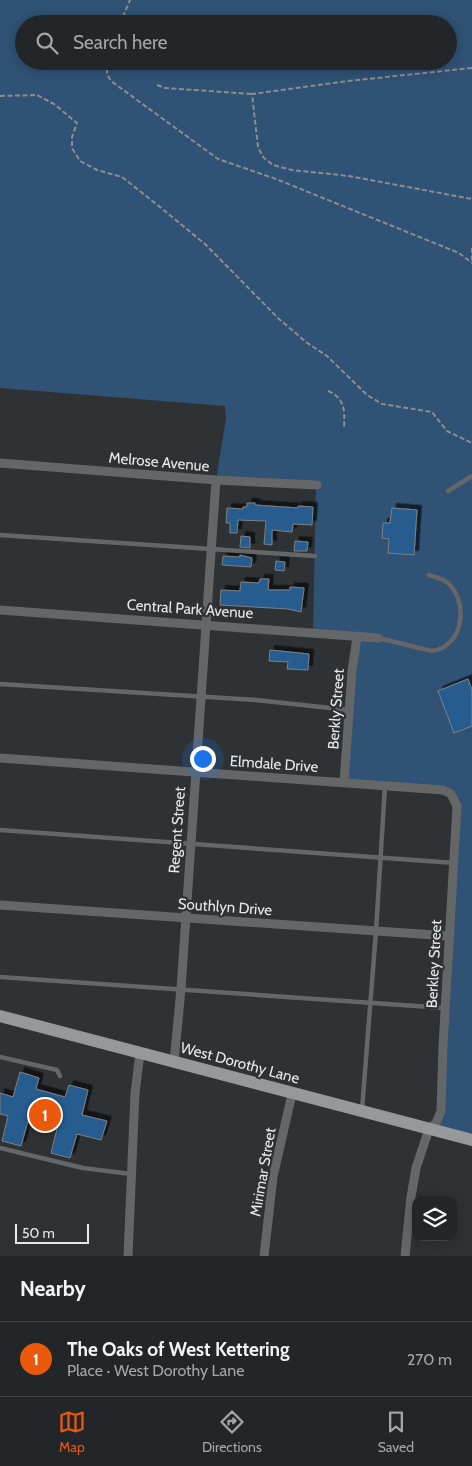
<!DOCTYPE html>
<meta charset="utf-8">
<style>
:root{--surface:#232628;--page:#2f3234;--text:#f1f3f6;--muted:#a3a5a8;--line:#404345;--accent:#ea580c}
body{margin:0;font-family:Cabin,sans-serif;background:var(--page);color:var(--text)}
.controls{position:absolute;right:15px;bottom:15px;display:grid;overflow:hidden;border-radius:10px;box-shadow:0 2px 12px #0003}
.controls button{width:45px;height:45px;display:grid;place-items:center;padding:0;border:0;border-bottom:1px solid var(--line);background:var(--surface);color:var(--text);font:25px sans-serif}
.scale{position:absolute;left:15px;bottom:12px;width:74px;box-sizing:border-box;padding-left:5px;border:2px solid #e7e9eb;border-top:0;font-size:14px;line-height:18px;white-space:nowrap;color:#e7e9eb;-webkit-text-stroke:4px #2f3235;paint-order:stroke}
.you{position:absolute;left:202px;top:758px;width:18px;height:18px;margin:-12px;border:4px solid #fff;border-radius:50%;background:#1a73e8;box-shadow:0 0 0 8px #1a73e833}
.badge{display:grid;place-items:center;width:32px;height:32px;border-radius:50%;background:var(--accent);color:#fff;font-size:16px;font-weight:700}
.pin{position:absolute;translate:-50% -50%;border:2px solid #fff;box-shadow:0 1px 5px #0006}
.list{margin:0;padding:0;list-style:none}
h2{display:flex;justify-content:space-between;align-items:center;height:65px;margin:0;padding:0 20px;font-size:21px}
h2 small{font-size:16px;font-weight:400;color:var(--muted)}
.list li{display:grid;grid-template-columns:32px 1fr auto;gap:15px;align-items:center;box-sizing:border-box;height:75px;padding:0 20px;border-top:1px solid var(--line)}
.list b{display:block;font-size:19px;white-space:nowrap}
.list p{margin:0;font-size:16px;white-space:nowrap;color:var(--muted)}
.list em{font-size:16px;font-style:normal;color:var(--muted)}
.icon{flex:none;width:28px;height:28px;fill:none;stroke:currentColor;stroke-width:2;stroke-linecap:round;stroke-linejoin:round}
.map{position:relative;flex:none;width:472px;height:1256px;overflow:hidden}
.search{position:absolute;background:var(--surface);box-shadow:0 2px 12px #0003;left:15px;right:15px;top:15px;height:55px;display:flex;align-items:center;gap:12px;box-sizing:border-box;padding:0 18px;border-radius:28px;color:var(--muted);font-size:19px}
.sheet{height:140px;background:var(--surface)}
nav{display:flex;justify-content:space-around;align-items:center;box-sizing:border-box;height:70px;border-top:1px solid var(--line);background:var(--surface);font-size:14px;color:var(--muted)}
nav a{display:grid;justify-items:center;gap:2px}
nav .on{color:var(--accent)}
.map>svg:first-child{display:block}
.green{fill:#305274;fill-rule:evenodd}
.building{fill:#265c8e;stroke:#7c8084;filter:url(#shadow)}
.lines{fill:none;stroke-linecap:round;stroke-linejoin:round}
.path{stroke:#8b8e90;stroke-width:2;stroke-dasharray:5 2.5;stroke-linecap:butt}
.service{stroke:#646668;stroke-width:4.5}
.minor{stroke:#646668;stroke-width:9}
.primary{stroke:#96999c;stroke-width:12}
.labels{text-anchor:middle;stroke-width:4.5;stroke-linejoin:round;paint-order:stroke}
.street-label{font-size:15px;fill:#e7e9eb;stroke:#2f3235}
</style>
<div class="map">
<svg width="472" height="1256" viewBox="0 0 472 1256">
<defs>
<filter id="shadow"><feDropShadow dx="4.5" dy="-4.5" stdDeviation="0" flood-color="#0009"/></filter>
</defs>
<rect width="100%" height="100%" fill="#2f3235"/>
<!-- green -->
<path class="green" d="M0,0H472V1140L429,1129L436,1123L457,806L451,794L344,783L357,638L313,632L316,485L216,480L226,418L225,406L0,388ZM24,24H448V61H24Z"/>
<!-- building -->
<path class="building" d="M247,503H255V505L298,508V506L313,507L312,525L293,524L292,532L272,530V545L264,544L266,521L238,520L237,533H230V523H226L227,508L243,509V507H247Z
M392,508L417,510L414,555L388,553L389,539L382,538L383,523H390Z
M241,536L250,537V548L240,547Z
M295,541L308,542L307,551H294Z
M240,555L252,558L251,567L222,565L223,556L240,557Z
M276,561L285,562L284,571L275,570Z
M260,579H269L268,590H290V587L304,588L301,612L288,609L220,605L221,590L240,591L241,582L259,583Z
M270,650L309,654L308,670L287,669L288,662L269,661Z
M468,679L472,690V726L454,733L438,691Z
M20,1072L39,1078L36,1089L65,1097L69,1085L88,1090L82,1115L107,1121L101,1140L77,1134L70,1158L51,1153L57,1129L28,1121L21,1146L2,1141L8,1116L0,1114V1093L13,1097Z"/>
<g class="lines">
<!-- path -->
<path class="path" d="M120,24L130,0
M107,61V74L111,81L218,159L276,179L459,253L472,263
M472,68L348,81L252,94L258,147L263,157L273,165L292,170L349,176L472,199
M157,85L165,88L252,94
M0,96L37,95L54,104L77,123L72,137V148L80,161L97,170L122,177L160,207L205,244L279,319L306,342L327,356L367,395L382,404L432,412L447,431L472,443
M472,248V263
M328,391C345,398 345,411 344,428"/>
<!-- service -->
<path class="service" d="M448,491L472,476
M0,535L315,556
M378,638L432,651C462,647 469,606 450,585C445,579 436,577 429,575
M0,684L256,700L349,710
M0,830L455,863
M0,977L445,1008
M0,1057L57,1070L60,1076
M362,1110L376,931L385,786
M0,1148L83,1168L131,1174"/>
<!-- minor -->
<path class="minor" d="M0,463L216,480L317,485
M0,610L378,638
M0,758L443,790L451,794L457,806L443,1046L441,1111L436,1123L429,1129L416,1168L411,1197L405,1256
M344,783L352,671L357,637
M0,905L449,936
M174,1062L181,989L216,480
M128,1256L135,1093L140,1053
M264,1256L273,1177L292,1094"/>
<!-- primary -->
<path class="primary" d="M0,1016L472,1140"/>
</g>
<g class="labels">
<!-- street labels -->
<g class="street-label">
<text transform="translate(159 462) rotate(5)" y="5">Melrose Avenue</text>
<text transform="translate(190 609) rotate(4)" y="5">Central Park Avenue</text>
<text transform="translate(336 709) rotate(-86)" y="5">Berkly Street</text>
<text transform="translate(274 764) rotate(4)" y="5">Elmdale Drive</text>
<text transform="translate(177 830) rotate(-86)" y="5">Regent Street</text>
<text transform="translate(225 907) rotate(4)" y="5">Southlyn Drive</text>
<text transform="translate(434 964) rotate(-87)" y="5">Berkley Street</text>
<text transform="translate(240 1063) rotate(15)" y="5">West Dorothy Lane</text>
<text transform="translate(263 1172) rotate(-80)" y="5">Mirimar Street</text>
</g>
</g>
</svg>
<div class="controls">
<button><svg class="icon" aria-label="layers" viewBox="0 0 24 24"><path d="M12 4l9 5-9 5-9-5zM3 14l9 5 9-5"/></svg></button>
</div>
<div class="scale">50 m</div>
<div class="you"></div>
<div class="pin badge" style="left:45px;top:1115px">1</div>
<div class="search"><svg class="icon" aria-label="search" viewBox="0 0 24 24"><circle cx="10" cy="10" r="6"/><path d="M15 15l6 6"/></svg>Search here</div>
</div>
<section class="sheet">
<h2>Nearby<small></small></h2>
<ul class="list">
<li><span class="badge">1</span><div><b>The Oaks of West Kettering</b><p>Place · West Dorothy Lane</p></div><em>270 m</em></li>
</ul>
</section>
<nav>
<a class="on"><svg class="icon" aria-label="map" viewBox="0 0 24 24"><path d="M3 6l6-2 6 2 6-2v14l-6 2-6-2-6 2zM9 4v14M15 6v14"/></svg>Map</a>
<a><svg class="icon" aria-label="directions" viewBox="0 0 24 24"><path d="M12 3l9 9-9 9-9-9zM9 14v-3h6M13 9l2 2-2 2"/></svg>Directions</a>
<a><svg class="icon" aria-label="saved" viewBox="0 0 24 24"><path d="M7 4h10v16l-5-4-5 4z"/></svg>Saved</a>
</nav>
